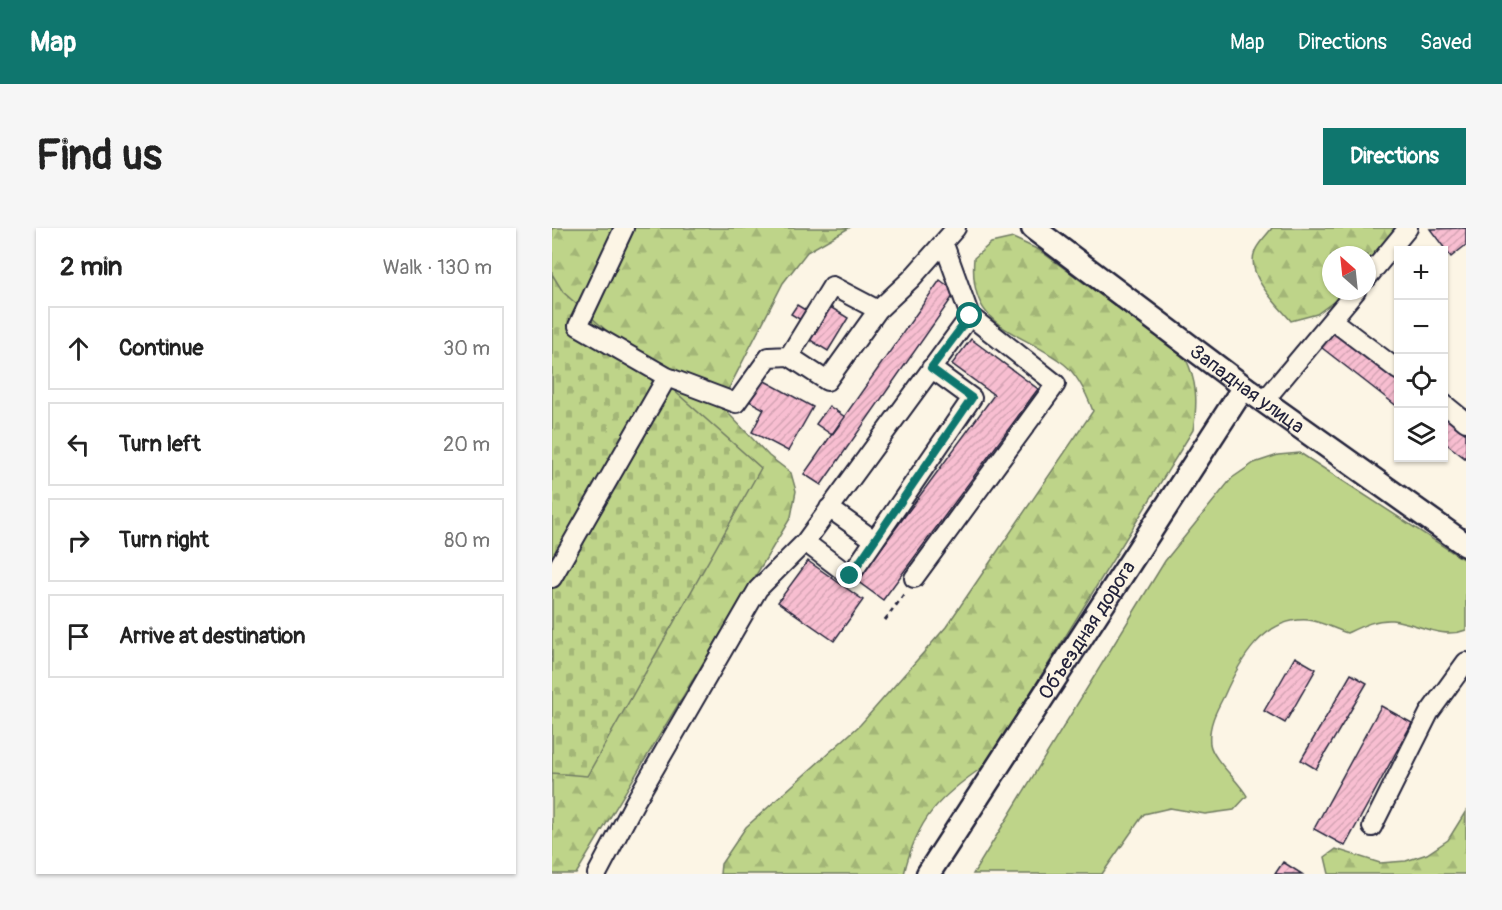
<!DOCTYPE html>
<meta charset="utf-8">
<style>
:root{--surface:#fff;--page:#f6f6f6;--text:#222;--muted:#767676;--line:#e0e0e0;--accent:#0f766e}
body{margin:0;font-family:Pangolin,sans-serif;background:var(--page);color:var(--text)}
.controls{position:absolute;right:18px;top:18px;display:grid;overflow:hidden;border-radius:0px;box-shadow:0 2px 4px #0004}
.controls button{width:54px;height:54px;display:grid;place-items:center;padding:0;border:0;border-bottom:2px solid var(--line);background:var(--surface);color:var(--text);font:30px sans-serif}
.compass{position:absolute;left:770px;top:18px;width:54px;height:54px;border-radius:50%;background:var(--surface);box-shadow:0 2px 4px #0004;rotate:333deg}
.stop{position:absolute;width:18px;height:18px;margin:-14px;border:4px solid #0f766e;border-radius:50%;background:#fff}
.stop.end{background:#0f766e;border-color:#fff;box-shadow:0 2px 6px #0008}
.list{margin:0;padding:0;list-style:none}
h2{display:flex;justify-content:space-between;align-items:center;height:78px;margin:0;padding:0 24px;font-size:26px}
h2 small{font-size:20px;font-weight:400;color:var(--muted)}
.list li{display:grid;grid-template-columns:39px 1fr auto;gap:18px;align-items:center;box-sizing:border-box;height:84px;margin:0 12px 12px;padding:0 12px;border:2px solid var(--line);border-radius:0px}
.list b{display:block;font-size:22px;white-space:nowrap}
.list em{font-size:20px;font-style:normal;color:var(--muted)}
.icon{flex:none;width:33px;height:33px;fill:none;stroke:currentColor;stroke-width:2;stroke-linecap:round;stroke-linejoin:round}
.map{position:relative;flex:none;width:914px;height:646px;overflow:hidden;border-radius:0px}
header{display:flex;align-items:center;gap:36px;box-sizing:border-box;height:84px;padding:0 30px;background:var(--accent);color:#fff}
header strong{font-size:28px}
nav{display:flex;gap:33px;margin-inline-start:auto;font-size:21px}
.intro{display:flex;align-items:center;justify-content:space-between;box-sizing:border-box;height:144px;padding:0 36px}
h1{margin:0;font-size:42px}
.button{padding:15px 27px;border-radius:0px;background:var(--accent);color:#fff;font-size:21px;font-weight:700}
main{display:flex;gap:36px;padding:0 36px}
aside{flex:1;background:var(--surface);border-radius:0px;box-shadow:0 2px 4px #0004}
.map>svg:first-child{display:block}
.green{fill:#bed489;stroke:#707b62;stroke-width:1.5}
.forest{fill:url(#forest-firs);stroke:#707b62;stroke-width:1.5}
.cemetery{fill:url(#cemetery-stones);stroke:#707b62;stroke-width:1.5}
.building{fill:url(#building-hatch);stroke:#22223b;stroke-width:1.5}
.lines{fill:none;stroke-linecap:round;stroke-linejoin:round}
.minor-casing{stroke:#22223b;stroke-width:22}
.major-casing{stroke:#22223b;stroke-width:27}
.path{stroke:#22223b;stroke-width:3;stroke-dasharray:4.5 4.5;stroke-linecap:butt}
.minor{stroke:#fcf5e5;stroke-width:18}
.major{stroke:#fcf5e5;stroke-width:22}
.route{stroke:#0f766e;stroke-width:8}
.labels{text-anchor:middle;stroke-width:4.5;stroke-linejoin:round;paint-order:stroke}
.street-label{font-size:20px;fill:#22223b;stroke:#fcf5e5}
</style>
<header>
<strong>Map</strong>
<nav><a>Map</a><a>Directions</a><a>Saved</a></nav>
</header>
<div class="intro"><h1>Find us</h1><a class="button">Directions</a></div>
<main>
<aside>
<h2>2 min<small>Walk · 130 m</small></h2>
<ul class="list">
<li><svg class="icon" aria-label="ahead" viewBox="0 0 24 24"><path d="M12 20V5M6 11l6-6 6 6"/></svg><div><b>Continue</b></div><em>30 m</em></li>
<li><svg class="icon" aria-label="left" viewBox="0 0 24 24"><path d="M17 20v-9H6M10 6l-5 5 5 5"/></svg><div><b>Turn left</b></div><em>20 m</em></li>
<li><svg class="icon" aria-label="right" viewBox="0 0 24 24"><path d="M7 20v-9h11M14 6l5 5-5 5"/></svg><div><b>Turn right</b></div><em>80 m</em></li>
<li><svg class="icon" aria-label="arrive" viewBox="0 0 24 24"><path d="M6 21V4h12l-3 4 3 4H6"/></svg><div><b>Arrive at destination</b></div></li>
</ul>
</aside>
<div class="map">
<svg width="914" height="646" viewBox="0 0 914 646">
<defs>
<pattern id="forest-firs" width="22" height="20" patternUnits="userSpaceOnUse" patternTransform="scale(1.5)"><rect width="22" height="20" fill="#bed489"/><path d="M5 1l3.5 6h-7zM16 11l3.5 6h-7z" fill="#a3b677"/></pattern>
<pattern id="cemetery-stones" width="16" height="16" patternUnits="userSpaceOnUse" patternTransform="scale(1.5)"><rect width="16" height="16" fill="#bed489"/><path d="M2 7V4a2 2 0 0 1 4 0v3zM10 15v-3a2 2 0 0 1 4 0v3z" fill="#a3b677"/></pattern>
<pattern id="building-hatch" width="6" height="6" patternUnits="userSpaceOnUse" patternTransform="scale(1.5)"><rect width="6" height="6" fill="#f8bed1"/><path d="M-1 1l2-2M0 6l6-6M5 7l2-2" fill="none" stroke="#d4a3b4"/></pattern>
</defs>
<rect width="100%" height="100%" fill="#fcf5e5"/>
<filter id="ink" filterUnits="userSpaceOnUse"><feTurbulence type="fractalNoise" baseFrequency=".0167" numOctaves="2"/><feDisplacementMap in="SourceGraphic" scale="12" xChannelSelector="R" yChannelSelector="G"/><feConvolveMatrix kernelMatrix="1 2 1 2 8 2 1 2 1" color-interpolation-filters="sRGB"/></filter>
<g filter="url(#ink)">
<!-- green -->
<path class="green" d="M748,225L914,333V402C889,412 866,395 840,392C824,391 810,398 795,405C783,401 768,393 756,392C711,389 687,434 672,468C664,483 656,498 658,516C661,532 686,552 695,568L682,582L653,586L618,580L592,586L550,646H421L613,333L680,250L702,235L726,227Z"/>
<!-- forest -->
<path class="forest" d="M0,0H297L255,24L231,55L174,166L176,185L217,228L239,245L244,263L239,289L24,646H0Z
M720,0H861L815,45V27H779V63H796L765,86L739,93C725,76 693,47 703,23C706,15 715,7 720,0Z
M461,10L487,22L633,129C645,153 646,174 641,202L434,537C388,568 365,590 352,646H168L169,636L194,599L308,497L394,399L541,183C535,167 526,147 512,136C467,101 416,103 422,30L439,15Z
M914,583V646H777L773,629L784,621L828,635L854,633L875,626L896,612Z"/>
<!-- cemetery -->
<path class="cemetery" d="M0,46L11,64L209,240L35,548L0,545Z"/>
<!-- building -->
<path class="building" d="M914,0V17L899,29L878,1Z
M388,52L404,64L269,257L252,246Z
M245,77L255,83L249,92L239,86Z
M275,77L296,90L276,123L255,110Z
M778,102L846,154V179L765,116Z
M419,111L486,161L331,372L305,353L442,167L400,136Z
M209,151L261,179L236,223L200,204L212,181L197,173Z
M277,178L293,189L280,207L264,196Z
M892,188L914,206V231L892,214Z
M256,333L311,372L282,413L226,374Z
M743,429L764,441L733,495L712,483Z
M799,446L815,455L764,541L749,532Z
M829,478L860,495L793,618L762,601Z
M731,634L750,646H723Z"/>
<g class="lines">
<!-- minor casing -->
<g class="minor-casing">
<path id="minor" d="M72,0L26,98L115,149L184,175L217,129L237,128L275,153L326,82L359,51L404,0
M815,50L856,0
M780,92L846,142
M237,128L280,58L326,82
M712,173L804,63
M892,176L914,194
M277,280L322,312
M253,314L298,348L420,170L379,140
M0,350L115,149
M362,350L504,156L418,88
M820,599L877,485L914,434
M45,646L83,574L206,361L253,314L418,88L392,16"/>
</g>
<!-- major casing -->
<g class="major-casing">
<g id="major">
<path id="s1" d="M481,0L692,159L914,317"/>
<path id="s2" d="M376,646L692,159"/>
</g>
</g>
<!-- path -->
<path class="path" d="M333,392L353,365"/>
<!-- minor -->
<use href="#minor" class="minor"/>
<!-- major -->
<use href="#major" class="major"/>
</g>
</g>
<g class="lines" filter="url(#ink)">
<!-- route -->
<path class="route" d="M298,348L420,170L379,140L418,88"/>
</g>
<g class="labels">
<!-- street labels -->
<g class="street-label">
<text dy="7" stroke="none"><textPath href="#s1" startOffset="268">Западная улица</textPath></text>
<text dy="7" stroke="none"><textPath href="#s2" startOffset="291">Объездная дорога</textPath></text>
</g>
</g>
</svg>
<div class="controls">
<button>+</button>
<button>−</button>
<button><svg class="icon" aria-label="locate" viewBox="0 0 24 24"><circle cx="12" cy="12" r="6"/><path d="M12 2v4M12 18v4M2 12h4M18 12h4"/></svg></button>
<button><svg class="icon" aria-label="layers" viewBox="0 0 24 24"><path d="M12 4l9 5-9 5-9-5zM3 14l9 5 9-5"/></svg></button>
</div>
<svg class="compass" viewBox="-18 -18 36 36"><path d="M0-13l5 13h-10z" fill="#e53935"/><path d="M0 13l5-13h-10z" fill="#767676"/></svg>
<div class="stop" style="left:418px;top:88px"></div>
<div class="stop end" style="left:298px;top:348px"></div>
</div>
</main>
